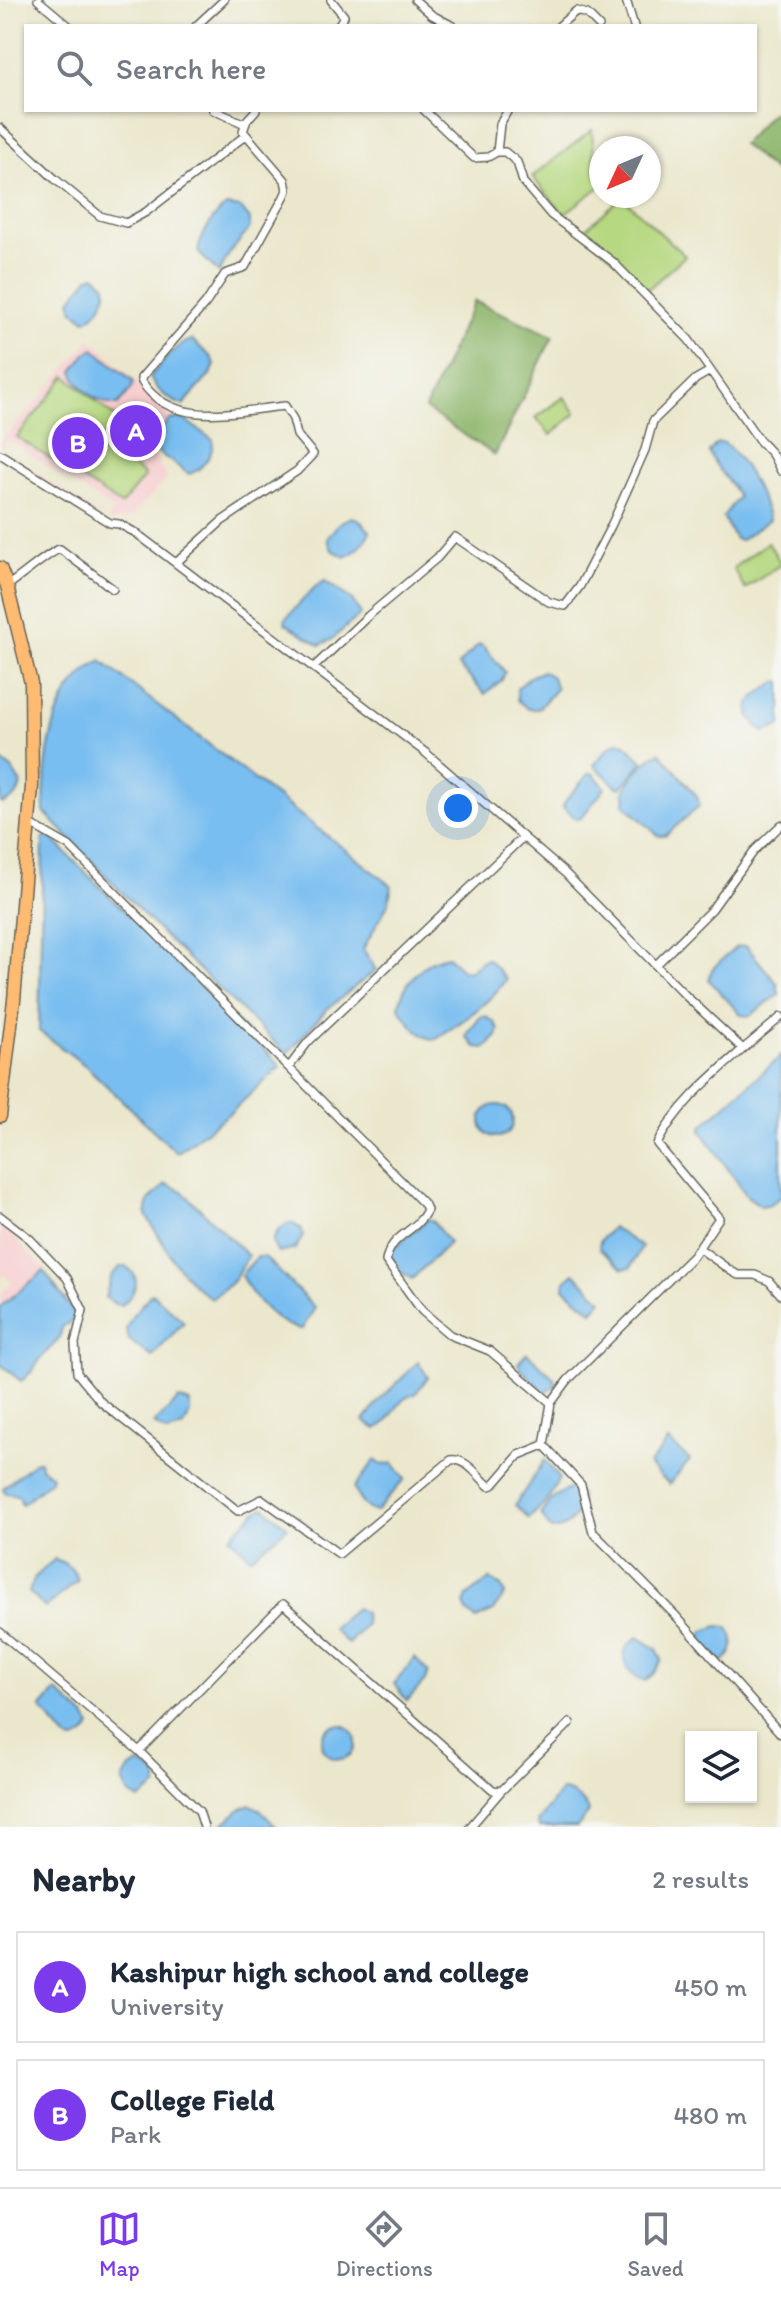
<!DOCTYPE html>
<style>
:root{--surface:#fff;--page:#f6f6f7;--text:#1f2937;--muted:#747a83;--line:#e0e1e3;--accent:#7c3aed}
body{margin:0;font-family:Itim,sans-serif;background:var(--page);color:var(--text)}
.controls{position:absolute;right:24px;bottom:24px;display:grid;overflow:hidden;border-radius:0px;box-shadow:0 2px 6px #0004}
.controls button{width:72px;height:72px;display:grid;place-items:center;padding:0;border:0;border-bottom:2px solid var(--line);background:var(--surface);color:var(--text);font:40px sans-serif}
.compass{position:absolute;left:589px;top:136px;width:72px;height:72px;border-radius:50%;background:var(--surface);box-shadow:0 2px 6px #0004;rotate:226deg}
.you{position:absolute;left:458px;top:808px;width:28px;height:28px;margin:-20px;border:6px solid #fff;border-radius:50%;background:#1a73e8;box-shadow:0 0 0 12px #1a73e833}
.badge{display:grid;place-items:center;width:52px;height:52px;border-radius:50%;background:var(--accent);color:#fff;font-size:26px;font-weight:700}
.pin{position:absolute;translate:-50% -50%;border:4px solid #fff;box-shadow:0 2px 8px #0006}
.list{margin:0;padding:0;list-style:none}
h2{display:flex;justify-content:space-between;align-items:center;height:104px;margin:0;padding:0 32px;font-size:34px}
h2 small{font-size:26px;font-weight:400;color:var(--muted)}
.list li{display:grid;grid-template-columns:52px 1fr auto;gap:24px;align-items:center;box-sizing:border-box;height:112px;margin:0 16px 16px;padding:0 16px;border:2px solid var(--line);border-radius:0px}
.list b{display:block;font-size:30px;white-space:nowrap}
.list p{margin:0;font-size:26px;white-space:nowrap;color:var(--muted)}
.list em{font-size:26px;font-style:normal;color:var(--muted)}
.icon{flex:none;width:44px;height:44px;fill:none;stroke:currentColor;stroke-width:2;stroke-linecap:round;stroke-linejoin:round}
.map{position:relative;flex:none;width:781px;height:1827px;overflow:hidden}
.search{position:absolute;background:var(--surface);box-shadow:0 2px 6px #0004;left:24px;right:24px;top:24px;height:88px;display:flex;align-items:center;gap:20px;box-sizing:border-box;padding:0 28px;border-radius:0px;color:var(--muted);font-size:30px}
.sheet{height:360px;background:var(--surface)}
nav{display:flex;justify-content:space-around;align-items:center;box-sizing:border-box;height:112px;border-top:2px solid var(--line);background:var(--surface);font-size:22px;color:var(--muted)}
nav a{display:grid;justify-items:center;gap:4px}
nav .on{color:var(--accent)}
.map>svg:first-child{display:block}
.built{fill:#f7cfd0;fill-rule:evenodd}
.green{fill:#b6d880;stroke:#697a4e;stroke-width:2}
.forest{fill:#90b86e;stroke:#566a45;stroke-width:2}
.water{fill:#79bef0;stroke:#4a6d86;stroke-width:2}
.lines{fill:none;stroke-linecap:round;stroke-linejoin:round}
.street-casing{stroke:#64635a;stroke-width:10}
.highway-casing{stroke:#64635a;stroke-width:15}
.street{stroke:#fff;stroke-width:7}
.highway{stroke:#ffbb71;stroke-width:12}
</style>
<div class="map">
<svg width="781" height="1827" viewBox="0 0 781 1827">
<rect width="100%" height="100%" fill="#f6f6f2"/>
<filter id="ink" filterUnits="userSpaceOnUse"><feTurbulence type="fractalNoise" baseFrequency=".0125" numOctaves="2"/><feDisplacementMap in="SourceGraphic" scale="16" xChannelSelector="R" yChannelSelector="G"/><feConvolveMatrix kernelMatrix="1 2 1 2 8 2 1 2 1" color-interpolation-filters="sRGB"/></filter>
<filter id="wash" filterUnits="userSpaceOnUse"><feTurbulence type="fractalNoise" baseFrequency=".006" numOctaves="4" result="noise"/><feDisplacementMap in="SourceGraphic" scale="32" xChannelSelector="R" yChannelSelector="G"/><feGaussianBlur stdDeviation="1.8" result="paint"/><feColorMatrix in="noise" values="0 0 0 0 0 0 0 0 0 0 0 0 0 0 0 0 0 1.4 0 .05"/><feComposite in="paint" operator="in"/></filter>
<g filter="url(#wash)">
<rect width="100%" height="100%" fill="#ebe7cc"/>
<!-- built -->
<path class="built" d="M91,339L171,415L149,447L168,478L130,518L111,522L105,519L0,451V449L108,520L114,510L7,439L0,448V443ZM94,349L133,381L132,387L118,405L102,402L75,378L73,371L79,362ZM65,377L135,435L121,455L145,476L121,505L18,437Z
M0,1224L45,1269L0,1306V1294L12,1283L5,1275L0,1279Z"/>
<!-- green -->
<path class="green" d="M592,130L595,171L601,186L564,214L532,177Z
M622,197L685,256L648,289L583,231Z
M66,376L136,435L121,455L145,476L121,505L17,437Z
M564,397L576,413L551,435L536,418Z
M768,542L781,564L745,589L733,568Z"/>
<!-- forest -->
<path class="forest" d="M781,103V177L742,144Z
M474,301L553,336L495,455L425,409Z"/>
<!-- water -->
<path class="water" d="M226,206L241,208L250,219V228L227,257L219,273L198,252C201,235 212,217 226,206Z
M95,275L106,285C108,299 98,314 86,320L73,310L71,300L89,277Z
M192,340L211,357L215,365L211,374L183,405C170,401 155,390 150,377C161,365 175,343 192,340Z
M94,349L133,381L132,388L118,405C101,406 77,388 73,371L86,354Z
M182,418L213,440C214,453 202,471 189,474L156,451C154,439 162,429 169,420Z
M717,443H724C743,457 763,498 769,520L741,540L735,539L723,517L738,497C731,481 715,469 709,452Z
M351,517L358,519L370,531C364,544 358,551 345,557L332,550L327,539L339,523Z
M325,581L352,600L361,614L331,640L320,645L285,623L286,618L315,587Z
M479,644L485,648L505,672L502,680L485,694L458,665Z
M101,661L392,886L388,904L363,949L376,970L326,1010L287,1054L164,936L44,812C44,760 50,688 101,661Z
M543,671L552,677L556,689L538,709H528L517,700V689L529,677Z
M779,681L781,682V726L764,732C734,707 752,697 779,681Z
M617,742L624,743L643,761L621,788L617,787L594,765L608,748Z
M660,752L697,796L699,806L665,836H659L624,804L626,798L624,792C631,776 645,760 660,752Z
M0,760L12,769L21,784C18,797 13,800 1,804Z
M589,773L594,774L605,788L581,818L576,819L563,807L566,800Z
M48,835L281,1066L231,1112L177,1153L86,1066L39,1031L43,838Z
M746,946L777,983L779,994L750,1016L741,1015L709,980L712,969L736,947Z
M448,956L462,970L469,971L481,961L488,959L506,979C490,1004 458,1025 433,1040C416,1034 408,1021 399,1007C402,984 424,959 448,956Z
M485,1016L494,1022L499,1030L497,1036L486,1048L476,1047L466,1036L480,1017Z
M781,1056V1197L768,1205L761,1206L747,1196L701,1130L703,1125Z
M481 1121a16 16 0 1 1 32 0a16 16 0 1 1-32 0Z
M166,1184L182,1191L248,1256L232,1282L211,1299L193,1284L175,1263L146,1215L149,1200Z
M428,1219L433,1221L449,1243L412,1279C401,1273 391,1265 390,1252Z
M291,1223L302,1229L303,1236L295,1249L278,1253L272,1242C276,1232 281,1225 291,1223Z
M612,1227L642,1247L630,1268L623,1269L599,1249L600,1241Z
M257,1257H265L315,1308L302,1329C279,1328 250,1295 241,1275Z
M120,1267H127C143,1280 135,1293 122,1305L115,1304L105,1297L112,1275Z
M44,1271L78,1318L62,1327C60,1344 51,1345 42,1357C34,1367 32,1374 21,1381L0,1364V1307Z
M574,1273L602,1300L592,1311L564,1288L565,1281Z
M152,1293L184,1322L152,1357L129,1340L126,1329L133,1315Z
M527,1353L555,1379L556,1386L545,1392L520,1368L518,1363Z
M418,1362L428,1377L415,1394C394,1399 395,1421 376,1429L364,1421L379,1401Z
M179,1399L190,1403V1413L184,1427L167,1433L154,1424Z
M668,1441L690,1460L669,1484L649,1465Z
M375,1460L382,1465L393,1463L405,1479L376,1512C363,1509 360,1499 354,1488Z
M545,1460L559,1478L549,1498L529,1519L515,1505Z
M36,1461H40L41,1467L52,1476L50,1481L22,1504L19,1496L4,1492L3,1488Z
M572,1488L580,1494C583,1512 569,1530 551,1530L541,1514C547,1502 559,1492 572,1488Z
M264,1507L288,1527L251,1557L230,1537L255,1512Z
M55,1559C66,1563 74,1569 78,1580L45,1608L29,1592L35,1577Z
M490,1579L500,1585L505,1594L492,1612L476,1619L467,1612L464,1604L467,1596Z
M356,1608L364,1613L366,1624L348,1644L332,1628Z
M718,1626L727,1627C737,1640 736,1652 722,1662L702,1642L701,1636L704,1631Z
M638,1637L657,1649L662,1660L653,1674L645,1681C623,1674 615,1650 638,1637Z
M415,1658L428,1672L425,1681L407,1701L394,1684Z
M56,1691L84,1716L91,1726C87,1735 81,1738 72,1741L65,1737L41,1708Z
M322 1742a17 17 0 1 1 34 0a17 17 0 1 1-34 0Z
M139,1764C150,1768 159,1773 157,1786L139,1800L128,1793L123,1780L130,1768Z
M561,1791C573,1791 586,1802 589,1812L577,1827H539L537,1822Z
M250,1805L260,1809L276,1827H220L239,1810Z"/>
</g>
<g filter="url(#ink)">
<g class="lines">
<!-- street casing -->
<g class="street-casing">
<path id="street" d="M38,0L69,26
M331,0L344,16L338,26
M415,0L432,15L453,26
M626,0L634,26
M196,26L224,0
M559,26L576,11L587,14L599,26
M213,110L245,124
M424,110L474,158L488,157L497,152H505L517,162L523,182L551,215L613,262L689,340L759,440L772,454L781,471
M0,128L55,179L100,216L126,223L146,212L246,135
M497,152L500,124L508,110
M0,454L110,523L119,524L136,533L426,753L565,873L686,996L743,1049L781,1017
M177,562L222,521L297,471L313,454L297,435L293,419L285,406C239,410 173,430 142,382L141,378L206,303L225,274L245,267L284,197L287,190L285,180L243,131L247,120L256,110
M7,586C18,579 52,550 60,549L113,589
M314,667L368,616L437,558L455,537L549,602L565,606L580,586L611,526L645,450L653,421L696,379L710,371
M29,823L69,846L425,1205L427,1210C415,1234 391,1233 386,1261L422,1311L450,1335L490,1351L551,1403
M656,965L712,909L754,851L781,825
M289,1067L308,1042L522,838
M0,1216L30,1239L67,1278L83,1310L75,1343L77,1373L101,1402L238,1511L262,1499L339,1554L451,1460C466,1458 478,1476 489,1486L493,1485L519,1455L544,1445L581,1485L593,1532L676,1616L781,1734
M699,1248L731,1271L738,1275H755L769,1281L781,1295
M544,1445L551,1403L568,1380L693,1256L719,1218L657,1144C676,1106 711,1077 743,1049
M0,1632L139,1751L199,1811L204,1827
M139,1751L283,1604L493,1790L501,1791L570,1723
M470,1827L501,1791"/>
</g>
<!-- highway casing -->
<g class="highway-casing">
<path id="highway" d="M0,568L7,586L31,683L32,786L14,1000L0,1116"/>
</g>
<!-- street -->
<use href="#street" class="street"/>
<!-- highway -->
<use href="#highway" class="highway"/>
</g>
</g>
</svg>
<div class="controls">
<button><svg class="icon" aria-label="layers" viewBox="0 0 24 24"><path d="M12 4l9 5-9 5-9-5zM3 14l9 5 9-5"/></svg></button>
</div>
<svg class="compass" viewBox="-18 -18 36 36"><path d="M0-13l5 13h-10z" fill="#e53935"/><path d="M0 13l5-13h-10z" fill="#747a83"/></svg>
<div class="you"></div>
<div class="pin badge" style="left:136px;top:431px">A</div>
<div class="pin badge" style="left:78px;top:443px">B</div>
<div class="search"><svg class="icon" aria-label="search" viewBox="0 0 24 24"><circle cx="10" cy="10" r="6"/><path d="M15 15l6 6"/></svg>Search here</div>
</div>
<section class="sheet">
<h2>Nearby<small>2 results</small></h2>
<ul class="list">
<li><span class="badge">A</span><div><b>Kashipur high school and college</b><p>University</p></div><em>450 m</em></li>
<li><span class="badge">B</span><div><b>College Field</b><p>Park</p></div><em>480 m</em></li>
</ul>
</section>
<nav>
<a class="on"><svg class="icon" aria-label="map" viewBox="0 0 24 24"><path d="M3 6l6-2 6 2 6-2v14l-6 2-6-2-6 2zM9 4v14M15 6v14"/></svg>Map</a>
<a><svg class="icon" aria-label="directions" viewBox="0 0 24 24"><path d="M12 3l9 9-9 9-9-9zM9 14v-3h6M13 9l2 2-2 2"/></svg>Directions</a>
<a><svg class="icon" aria-label="saved" viewBox="0 0 24 24"><path d="M7 4h10v16l-5-4-5 4z"/></svg>Saved</a>
</nav>
